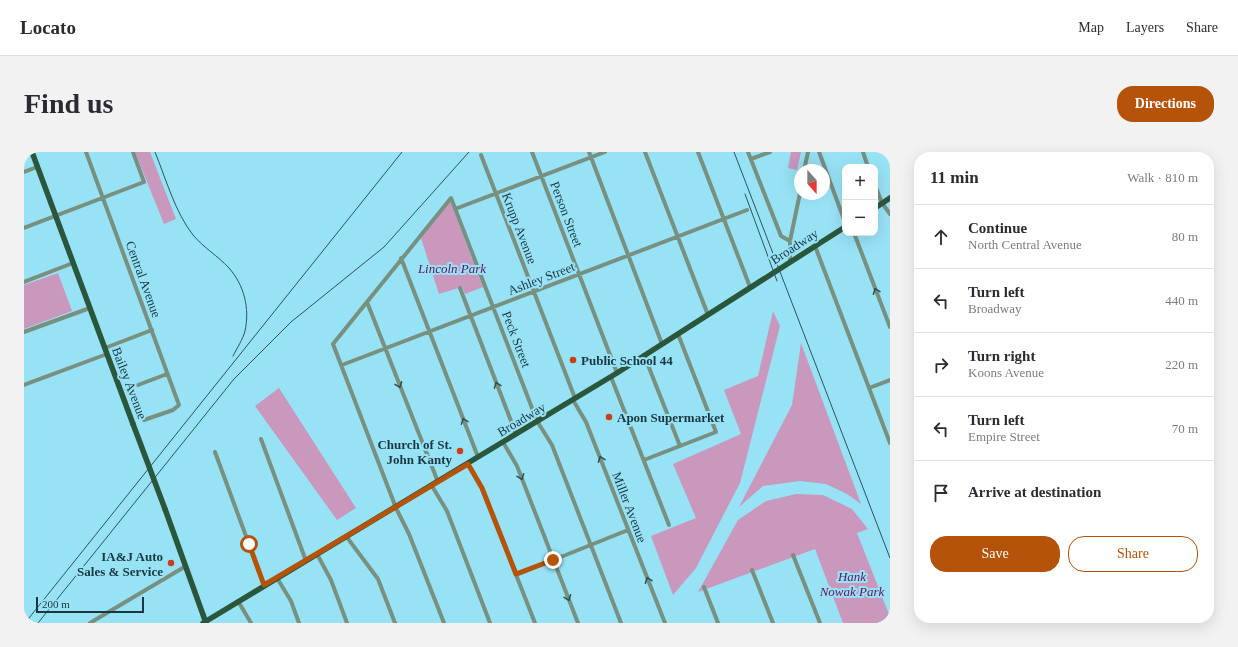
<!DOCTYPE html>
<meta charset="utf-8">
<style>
:root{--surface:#fff;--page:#f2f2f3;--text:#2b2b33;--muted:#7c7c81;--line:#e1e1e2;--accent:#b45309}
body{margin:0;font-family:"Times New Roman",serif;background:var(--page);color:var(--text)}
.controls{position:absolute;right:12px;top:12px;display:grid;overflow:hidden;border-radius:8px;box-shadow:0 4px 16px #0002}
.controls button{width:36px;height:36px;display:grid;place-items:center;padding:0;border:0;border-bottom:1px solid var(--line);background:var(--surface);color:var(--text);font:20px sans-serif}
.compass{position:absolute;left:770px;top:12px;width:36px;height:36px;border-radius:50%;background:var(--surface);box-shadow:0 4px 16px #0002;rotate:159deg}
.scale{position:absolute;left:12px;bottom:10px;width:108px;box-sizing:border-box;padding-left:4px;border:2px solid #18373f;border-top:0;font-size:11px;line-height:14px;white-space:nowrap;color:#18373f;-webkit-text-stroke:3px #98e2f6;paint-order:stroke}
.stop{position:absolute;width:12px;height:12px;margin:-9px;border:3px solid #b45309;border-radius:50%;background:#fff}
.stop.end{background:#b45309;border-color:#fff;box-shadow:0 1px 4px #0008}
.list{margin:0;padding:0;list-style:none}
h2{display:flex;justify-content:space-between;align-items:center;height:52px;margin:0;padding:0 16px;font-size:17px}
h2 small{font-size:13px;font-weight:400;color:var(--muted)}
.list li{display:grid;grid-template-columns:26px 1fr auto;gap:12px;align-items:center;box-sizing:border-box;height:64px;padding:0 16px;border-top:1px solid var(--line)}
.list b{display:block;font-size:15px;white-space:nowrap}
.list p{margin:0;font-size:13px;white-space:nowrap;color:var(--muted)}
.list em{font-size:13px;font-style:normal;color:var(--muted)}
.actions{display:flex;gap:8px;padding:12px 16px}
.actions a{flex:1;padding:9px 0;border:1px solid var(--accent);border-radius:16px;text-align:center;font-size:14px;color:var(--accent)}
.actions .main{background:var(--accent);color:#fff}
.icon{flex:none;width:22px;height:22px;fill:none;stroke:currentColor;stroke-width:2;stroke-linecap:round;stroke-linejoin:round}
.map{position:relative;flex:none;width:866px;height:471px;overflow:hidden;border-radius:16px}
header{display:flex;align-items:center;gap:24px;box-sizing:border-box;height:56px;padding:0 20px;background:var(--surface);border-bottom:1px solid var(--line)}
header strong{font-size:19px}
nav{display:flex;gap:22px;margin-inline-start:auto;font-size:14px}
.intro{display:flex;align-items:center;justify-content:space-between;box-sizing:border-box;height:96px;padding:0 24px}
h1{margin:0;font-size:28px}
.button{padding:10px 18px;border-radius:16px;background:var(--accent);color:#fff;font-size:14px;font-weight:700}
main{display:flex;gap:24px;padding:0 24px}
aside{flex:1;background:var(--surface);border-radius:16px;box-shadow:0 4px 16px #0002}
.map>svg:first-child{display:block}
.green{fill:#c998bc}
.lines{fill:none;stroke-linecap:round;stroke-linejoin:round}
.minor{stroke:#789080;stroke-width:4}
.major{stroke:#2a563c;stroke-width:5.5}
.rail{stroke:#2d535c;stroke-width:1}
.major-bridge{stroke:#2a563c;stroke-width:5.5}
.oneway{stroke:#304d4f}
.route{stroke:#b45309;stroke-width:5}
.poi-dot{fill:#c94017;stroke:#98e2f6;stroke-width:1.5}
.labels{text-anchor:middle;stroke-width:4;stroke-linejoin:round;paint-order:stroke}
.street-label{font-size:13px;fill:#18373f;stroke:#98e2f6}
.park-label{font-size:13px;font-style:italic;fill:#671159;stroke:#98e2f6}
.poi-label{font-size:13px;font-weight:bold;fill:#18373f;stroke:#98e2f6;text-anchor:start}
</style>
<header>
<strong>Locato</strong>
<nav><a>Map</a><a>Layers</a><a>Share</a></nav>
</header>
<div class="intro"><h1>Find us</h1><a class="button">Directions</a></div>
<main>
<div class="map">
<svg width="866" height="471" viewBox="0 0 866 471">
<rect width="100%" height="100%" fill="#98e2f6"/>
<!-- green -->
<path class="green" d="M111,0H126L152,67L140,72Z
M767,0H777L773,18L764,16Z
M426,49L459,135L441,142L438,135L415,142L397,86Z
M34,121L48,159L0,177V133Z
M749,159L756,174L716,331L672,416L649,443L627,384L672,366L649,312L717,282L700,238L734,224Z
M777,191L837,352L823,342L802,332L776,329L739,334L715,355L768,253Z
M255,236L332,356L313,368L231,254Z
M772,342L799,343L828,357L844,377L833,381L866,465L860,471H819L791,397L674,440L714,368L742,349Z"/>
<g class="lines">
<!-- minor -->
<path class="minor" d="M62,0L155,253L149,258L120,268
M508,0L593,221
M565,0L638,192
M621,0L684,163
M674,0L726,135
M724,0L757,84L766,89
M795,0L821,70
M839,0L844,15
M457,3L551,246
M727,7L746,0
M780,18L784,0
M0,20L13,15
M851,33L858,51L866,62
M431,57L581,0
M0,76L120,30L109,0
M830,81L866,175
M791,94L866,291
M377,106L454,305
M766,110V89L776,41
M0,130L49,111
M436,136L492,282
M343,150L414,330
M0,180L66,156
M81,196L128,178
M620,203L656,294
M318,213L723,58
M587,225L645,373
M0,233L83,202
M114,233L143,222
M845,236L866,228
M549,248L562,270L641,471
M237,287L282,409
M479,290L493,314L554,471
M191,300L240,433
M620,308L692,280L654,182
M444,312L458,336L511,471
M408,334L423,359L466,471
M322,384L354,427L371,471
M293,402L307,428L323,471
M769,403L796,471
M728,418L749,471
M492,423L604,378
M253,426L267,449L275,471
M680,435L694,471
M214,449L227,471
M66,471L162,414
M420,471L385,382L372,356L309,192L427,46L513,269L528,293L597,471"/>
<!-- major -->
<path class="major" d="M8,0L109,272
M851,56L866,46
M141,357L182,471
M179,471L593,221L821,75"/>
<!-- rail -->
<path class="rail" d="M131,0C142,27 151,60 169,83C180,96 194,104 205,116C220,133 226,156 221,179C219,187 213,196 209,204
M710,0L866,406
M721,42L753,129
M1,471L378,0
M14,471L210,227L267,170L360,95L445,0"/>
<!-- major-bridge -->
<path class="major-bridge" d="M109,272L141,357"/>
</g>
<!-- one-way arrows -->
<defs><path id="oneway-chevron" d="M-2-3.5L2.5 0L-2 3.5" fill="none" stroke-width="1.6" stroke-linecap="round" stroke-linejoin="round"/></defs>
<g class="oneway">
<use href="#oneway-chevron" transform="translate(852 139) rotate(-111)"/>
<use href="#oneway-chevron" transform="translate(375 233) rotate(69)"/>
<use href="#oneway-chevron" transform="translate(473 233) rotate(-111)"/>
<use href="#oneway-chevron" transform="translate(440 269) rotate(-111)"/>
<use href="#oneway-chevron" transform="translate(577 307) rotate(-111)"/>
<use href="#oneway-chevron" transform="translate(497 325) rotate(69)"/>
<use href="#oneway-chevron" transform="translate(624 428) rotate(-111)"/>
<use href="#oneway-chevron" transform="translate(544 446) rotate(69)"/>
</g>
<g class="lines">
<!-- route -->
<path class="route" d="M225,392L240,433L444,312L458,336L492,422L529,408"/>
</g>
<!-- markers -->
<g class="poi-dot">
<circle cx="549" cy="208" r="4"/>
<circle cx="585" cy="265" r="4"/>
<circle cx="436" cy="299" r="4"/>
<circle cx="147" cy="411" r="4"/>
</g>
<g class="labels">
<!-- street labels -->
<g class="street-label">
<text transform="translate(543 62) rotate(69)" y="5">Person Street</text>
<text transform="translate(496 76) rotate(69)" y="5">Krupp Avenue</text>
<text transform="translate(770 94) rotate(-33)" y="5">Broadway</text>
<text transform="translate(517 126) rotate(-21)" y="5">Ashley Street</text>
<text transform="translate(120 127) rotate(70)" y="5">Central Avenue</text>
<text transform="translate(493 187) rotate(69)" y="5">Peck Street</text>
<text transform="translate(106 231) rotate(69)" y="5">Bailey Avenue</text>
<text transform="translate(497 267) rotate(-31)" y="5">Broadway</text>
<text transform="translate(606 355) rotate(69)" y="5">Miller Avenue</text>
</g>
<!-- park labels -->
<g class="park-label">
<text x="428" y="121">Lincoln Park</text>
<text x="828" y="429">Hank<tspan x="828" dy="15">Nowak Park</tspan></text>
</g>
<!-- poi labels -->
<g class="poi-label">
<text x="557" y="213">Public School 44</text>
<text x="593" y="270">Apon Supermarket</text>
<text x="428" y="297" text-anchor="end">Church of St.<tspan x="428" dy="15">John Kanty</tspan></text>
<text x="139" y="409" text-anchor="end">IA&amp;J Auto<tspan x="139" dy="15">Sales &amp; Service</tspan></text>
</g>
</g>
</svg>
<div class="controls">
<button>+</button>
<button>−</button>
</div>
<svg class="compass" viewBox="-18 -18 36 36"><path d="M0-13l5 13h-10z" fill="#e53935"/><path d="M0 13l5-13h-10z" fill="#7c7c81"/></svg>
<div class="scale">200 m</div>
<div class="stop" style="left:225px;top:392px"></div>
<div class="stop end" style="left:529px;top:408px"></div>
</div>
<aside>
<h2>11 min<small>Walk · 810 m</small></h2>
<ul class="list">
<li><svg class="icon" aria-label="ahead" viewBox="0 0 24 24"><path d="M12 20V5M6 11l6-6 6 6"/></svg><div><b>Continue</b><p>North Central Avenue</p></div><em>80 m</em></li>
<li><svg class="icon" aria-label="left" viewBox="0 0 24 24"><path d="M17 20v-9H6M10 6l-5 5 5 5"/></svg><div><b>Turn left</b><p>Broadway</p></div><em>440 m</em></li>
<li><svg class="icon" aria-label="right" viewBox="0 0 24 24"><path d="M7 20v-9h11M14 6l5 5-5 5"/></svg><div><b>Turn right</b><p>Koons Avenue</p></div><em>220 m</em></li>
<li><svg class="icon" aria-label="left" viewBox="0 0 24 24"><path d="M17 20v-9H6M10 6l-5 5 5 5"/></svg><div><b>Turn left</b><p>Empire Street</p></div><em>70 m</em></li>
<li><svg class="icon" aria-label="arrive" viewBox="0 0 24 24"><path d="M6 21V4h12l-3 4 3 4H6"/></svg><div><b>Arrive at destination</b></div></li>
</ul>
<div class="actions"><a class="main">Save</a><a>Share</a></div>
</aside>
</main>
